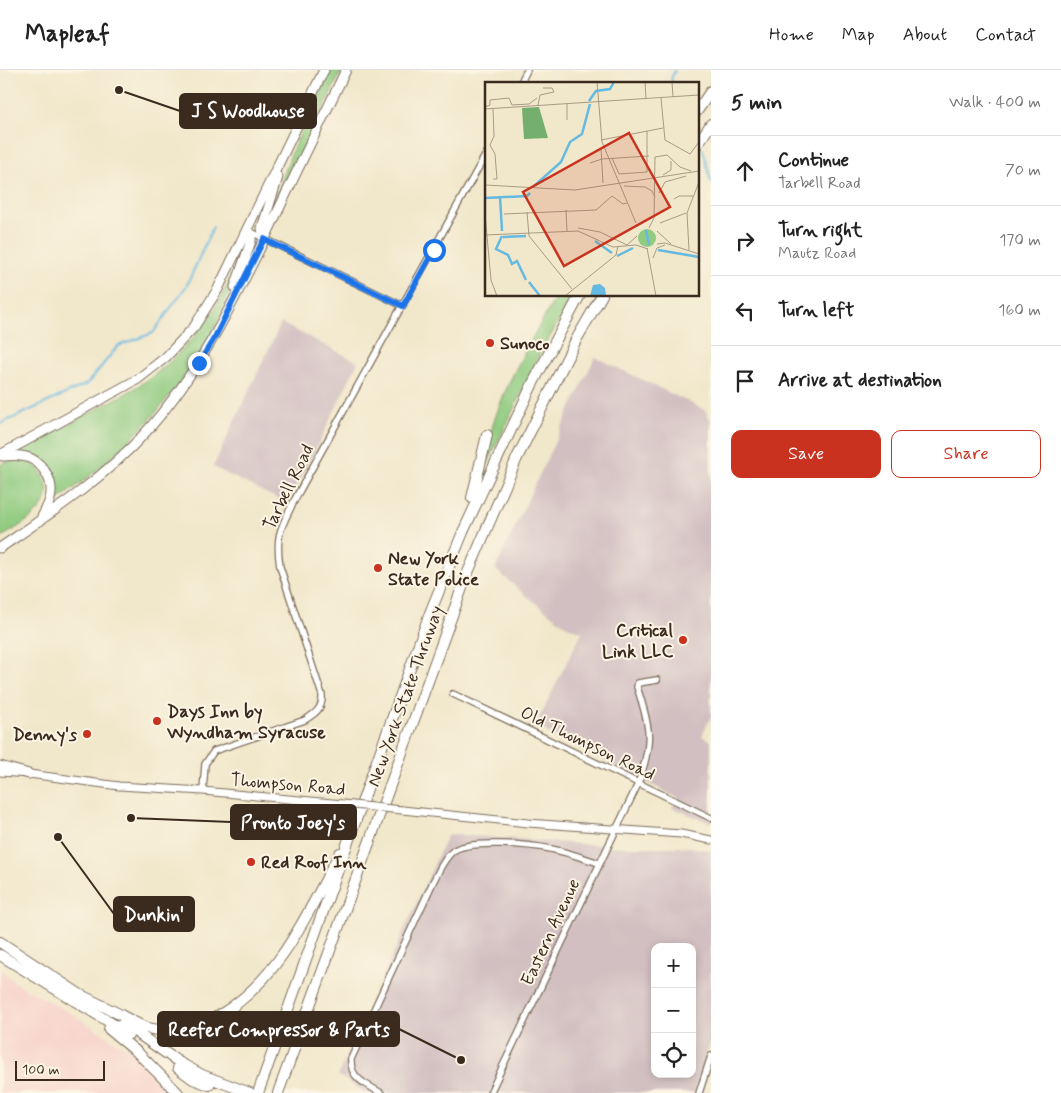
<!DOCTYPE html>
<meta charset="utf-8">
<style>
:root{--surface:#fff;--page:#f2f2f2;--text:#222;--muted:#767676;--line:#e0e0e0;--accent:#c8321e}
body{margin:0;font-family:Mynerve,sans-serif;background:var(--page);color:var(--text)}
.controls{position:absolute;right:15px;bottom:15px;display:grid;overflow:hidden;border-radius:10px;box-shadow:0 2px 8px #0003}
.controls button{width:45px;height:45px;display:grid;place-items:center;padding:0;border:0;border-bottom:1px solid var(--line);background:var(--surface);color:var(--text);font:25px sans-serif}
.scale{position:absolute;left:15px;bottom:12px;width:90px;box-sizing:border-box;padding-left:5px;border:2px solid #3b2a1e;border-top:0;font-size:14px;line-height:18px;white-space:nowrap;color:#3b2a1e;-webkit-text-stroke:4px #fcf5e5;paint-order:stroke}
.stop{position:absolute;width:15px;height:15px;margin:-11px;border:4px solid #1a73e8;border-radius:50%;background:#fff}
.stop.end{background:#1a73e8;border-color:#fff;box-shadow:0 1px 5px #0008}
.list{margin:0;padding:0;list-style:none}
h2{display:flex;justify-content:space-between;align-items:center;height:65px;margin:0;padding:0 20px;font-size:21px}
h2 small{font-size:16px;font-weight:400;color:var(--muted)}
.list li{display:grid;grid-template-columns:32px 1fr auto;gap:15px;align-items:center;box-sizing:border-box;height:70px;padding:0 20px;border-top:1px solid var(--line)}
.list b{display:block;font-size:19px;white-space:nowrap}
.list p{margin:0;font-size:16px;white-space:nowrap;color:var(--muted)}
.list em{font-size:16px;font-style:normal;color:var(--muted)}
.actions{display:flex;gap:10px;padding:15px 20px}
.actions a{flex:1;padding:11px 0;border:1px solid var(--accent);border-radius:10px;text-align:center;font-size:18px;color:var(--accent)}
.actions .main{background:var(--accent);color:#fff}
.icon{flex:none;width:28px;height:28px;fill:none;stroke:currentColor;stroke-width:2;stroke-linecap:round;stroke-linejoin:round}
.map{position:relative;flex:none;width:711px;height:1023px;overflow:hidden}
header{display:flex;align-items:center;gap:30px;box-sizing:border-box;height:70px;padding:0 25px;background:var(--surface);border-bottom:1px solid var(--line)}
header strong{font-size:24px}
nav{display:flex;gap:28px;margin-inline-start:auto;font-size:18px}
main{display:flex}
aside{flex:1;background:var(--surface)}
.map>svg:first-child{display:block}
.built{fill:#f7d1c9}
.industrial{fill:#d2bfc1;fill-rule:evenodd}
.green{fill:#90cb80;stroke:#667a4f}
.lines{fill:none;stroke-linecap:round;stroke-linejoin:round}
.stream{stroke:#65bae1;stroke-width:2}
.minor-casing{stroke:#7b6c5a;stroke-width:8}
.tertiary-casing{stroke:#7b6c5a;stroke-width:9}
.primary-casing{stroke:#7b6c5a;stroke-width:11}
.motorway-casing{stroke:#7b6c5a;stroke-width:12}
.minor{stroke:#fff;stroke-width:5.5}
.tertiary{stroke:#fff;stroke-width:7}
.primary{stroke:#fff;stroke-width:9}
.motorway{stroke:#fff;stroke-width:10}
.tertiary-bridge-casing{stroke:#7b6c5a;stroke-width:9;stroke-linecap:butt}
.tertiary-bridge{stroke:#fff;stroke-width:7}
.route{stroke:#1a73e8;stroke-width:6}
.poi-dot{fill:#c8321e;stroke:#fcf5e5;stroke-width:2}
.labels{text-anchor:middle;stroke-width:4;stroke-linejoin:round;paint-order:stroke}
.poi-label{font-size:18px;font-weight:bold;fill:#3b2a1e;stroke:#fcf5e5;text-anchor:start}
.street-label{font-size:18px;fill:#3b2a1e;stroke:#fcf5e5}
.inset-river{fill:none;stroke:#65bae1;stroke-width:2.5}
.inset-road{fill:none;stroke:#a89b85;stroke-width:1}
.view{fill:#c8321e;fill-opacity:0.15;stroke:#c8321e;stroke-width:2.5}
.inset-edge{fill:none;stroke:#3b2a1e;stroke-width:2.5}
.leader{fill:none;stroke:#3b2a1e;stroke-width:2}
.callout-dot{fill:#3b2a1e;stroke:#fcf5e5;stroke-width:2}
.callout{fill:#3b2a1e;stroke:#3b2a1e;stroke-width:2}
.callout-label{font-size:19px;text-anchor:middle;font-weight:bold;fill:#fff}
</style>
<header>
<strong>Mapleaf</strong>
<nav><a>Home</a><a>Map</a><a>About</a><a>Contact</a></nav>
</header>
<main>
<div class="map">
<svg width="711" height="1023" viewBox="0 0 711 1023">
<rect width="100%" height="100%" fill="#fcf5e5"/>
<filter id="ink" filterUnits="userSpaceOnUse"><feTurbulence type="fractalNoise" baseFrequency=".02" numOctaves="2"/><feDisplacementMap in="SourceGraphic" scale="10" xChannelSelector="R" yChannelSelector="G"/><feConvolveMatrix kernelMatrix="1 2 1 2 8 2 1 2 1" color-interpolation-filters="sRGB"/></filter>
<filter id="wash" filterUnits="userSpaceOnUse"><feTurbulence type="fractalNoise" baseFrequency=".0096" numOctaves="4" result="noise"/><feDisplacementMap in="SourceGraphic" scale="20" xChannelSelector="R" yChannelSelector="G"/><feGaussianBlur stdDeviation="1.12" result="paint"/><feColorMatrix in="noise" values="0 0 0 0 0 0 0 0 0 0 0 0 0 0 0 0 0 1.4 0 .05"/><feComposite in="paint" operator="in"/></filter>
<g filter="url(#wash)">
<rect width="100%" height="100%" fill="#f1e7ca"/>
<!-- built -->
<path class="built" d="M0,899L14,912L75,946L140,987L171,1023H0Z"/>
<!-- industrial -->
<path class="industrial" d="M281,253L358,292L307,397L286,433L213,397Z
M595,287L705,340L711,351V646L702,666L711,671V753L672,738L678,728L535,656L582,562L565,555L524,524L495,499Z
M448,764L622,777H690L711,781V970L694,1023H365L338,1005ZM655,877H692V1004H655Z"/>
<!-- green -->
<path class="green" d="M331,0H342L267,153L292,81Z
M246,176L248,177C240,195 233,212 226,230C222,240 219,250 214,259C174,331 122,385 55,432C60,398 43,394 17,382L132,320L153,306L174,288L193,268L210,246L218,233Z
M557,225H574L540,284L486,396C485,387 487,379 489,370C501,318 531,271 557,225Z
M18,390C28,391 38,396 43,406C61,436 20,455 0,468V395L5,392Z"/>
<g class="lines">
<!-- stream -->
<path class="stream" d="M673,14L671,9L675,0
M703,79L711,112
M0,354L87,314L118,276L153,263L187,215L213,157"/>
</g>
</g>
<g filter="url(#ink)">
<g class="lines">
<!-- minor casing -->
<g class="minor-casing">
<path id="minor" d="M520,14L527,0
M249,161L403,236
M453,624L711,748
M203,721L205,694L214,681L305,650C316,643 323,638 322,625L280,497C275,464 281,458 295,429L486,84
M381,1023C366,1014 350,1009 351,989L434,810C439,801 444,788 453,781C468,769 531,775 551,779C567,782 583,788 599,793
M490,1023L638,714C653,672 651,659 637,617L638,613L657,610
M699,1023L711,986"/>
</g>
<!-- tertiary casing -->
<g class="tertiary-casing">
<path id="tertiary" d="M0,702L29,704L119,716L203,721L343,734
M402,740L528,753L681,764L711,770"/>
</g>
<!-- primary casing -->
<g class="primary-casing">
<path id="primary" d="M264,169L262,158L278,107
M235,217L251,171V165L247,160
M0,385L138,309L166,287L194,257L218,219L324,0
M2,386C8,386 15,385 21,386C41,388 55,410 50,429C48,437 43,444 40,451
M0,478C51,443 103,409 145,363C199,303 232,235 267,164C293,109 319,55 346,0
M0,696L29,704"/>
</g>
<!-- motorway casing -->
<g class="motorway-casing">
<path id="motorway" d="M697,41L711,21
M697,75L711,54
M472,428L487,365
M0,872L79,924
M0,885L129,964
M73,921C89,929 105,937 121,945C130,950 141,957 152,959C178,964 198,958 220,945C280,909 308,842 340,783
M123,953L180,993L202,1005L250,1023
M109,959L137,982L178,1023
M178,998L193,1009L209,1015
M258,1023L430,543L463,462L532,315L580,225
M278,1023L466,507L517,388L576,270L602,225"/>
</g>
<!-- minor -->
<use href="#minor" class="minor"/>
<!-- tertiary -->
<use href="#tertiary" class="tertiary"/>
<!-- primary -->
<use href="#primary" class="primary"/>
<!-- motorway -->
<use href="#motorway" class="motorway"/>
<!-- tertiary-bridge casing -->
<g class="tertiary-bridge-casing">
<path id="tertiary-bridge" d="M343,734L402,740"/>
</g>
<!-- tertiary-bridge -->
<use href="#tertiary-bridge" class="tertiary-bridge"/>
</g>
</g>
<g class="lines" filter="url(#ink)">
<!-- route -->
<path class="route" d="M199,293L215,267L264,169L403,236L434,180"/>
</g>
<!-- markers -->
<g class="poi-dot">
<circle cx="490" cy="273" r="5"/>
<circle cx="378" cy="498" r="5"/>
<circle cx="683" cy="570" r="5"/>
<circle cx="157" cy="651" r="5"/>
<circle cx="87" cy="664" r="5"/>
<circle cx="251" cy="792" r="5"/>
</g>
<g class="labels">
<!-- poi labels -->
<g class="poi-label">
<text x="500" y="279">Sunoco</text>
<text x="388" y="494">New York<tspan x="388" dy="21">State Police</tspan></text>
<text x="673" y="566" text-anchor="end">Critical<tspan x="673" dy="21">Link LLC</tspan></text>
<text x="167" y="647">Days Inn by<tspan x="167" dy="21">Wyndham Syracuse</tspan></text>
<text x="77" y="670" text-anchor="end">Denny's</text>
<text x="261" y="798">Red Roof Inn</text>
</g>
<!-- street labels -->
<g class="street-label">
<text transform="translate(288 417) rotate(-64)" y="6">Tarbell Road</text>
<text transform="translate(405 626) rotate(-70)" y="6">New York State Thruway</text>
<text transform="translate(588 673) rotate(26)" y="6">Old Thompson Road</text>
<text transform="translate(288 714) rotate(5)" y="6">Thompson Road</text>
<text transform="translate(550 862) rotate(-65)" y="6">Eastern Avenue</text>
</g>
</g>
<!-- overview -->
<g transform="translate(485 12)">
<rect width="214" height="214" fill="#f1e7ca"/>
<path d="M153 156a9 9 0 1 1 18 0a9 9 0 1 1-18 0Z" fill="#90cb80"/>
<path d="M54,25L63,56L39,57L37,26Z" fill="#74af6e"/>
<path d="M115,202L120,206L121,214H105L108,203Z" fill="#65bae1"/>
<path class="inset-river" d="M104,19L111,9L125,7L129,0M49,104L76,80L85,60L97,52L105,22M15,115L17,149M0,116L42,114L45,111M161,148L164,163M17,154L11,167L23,173L27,182L32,179L41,198M18,155L41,154M110,159L127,171M173,168L214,175M132,174L148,166M44,200L55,214"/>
<path class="inset-road" d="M11,0H39M112,0L117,60L151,141M160,0L161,17M187,0L188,15M176,16L180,58L205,72L214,60M82,22V38M53,23L55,13L69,10L67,6H58M0,25L5,23V18L24,16L27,23L44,22L52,16M0,27L214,13M8,27L9,54L5,63L10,72L12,97H8M116,58L178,46M116,67L118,101M127,76L134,92L162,90V49M105,81L117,77L164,74M178,93L186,88V79M0,103L90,108L214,89M139,104L160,105L167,109L170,115M174,111L180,100L201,94M189,117L194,114H208M81,128L82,149M42,130L44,154L87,207M0,132L6,198L12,214M19,132L111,128L127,114L138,122L142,121M175,141L201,131M93,146L115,150L142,163L152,154M164,146L169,136L170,75L182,73L195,85L206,89M172,149L186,162M0,153L93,149L128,165L151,163L163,167M172,162L180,161L214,172M162,166L171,214M204,168L202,131L214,100M168,176L172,166L180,163M80,214L131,173L133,164"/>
<path class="view" d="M144,51L185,125L79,184L38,110Z"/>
<rect width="214" height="214" class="inset-edge"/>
</g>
<!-- callouts -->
<path class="leader" d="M119 20L180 41M131 748L231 752M58 767L114 844M461 990L399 959"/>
<g class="callout-dot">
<circle cx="119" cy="20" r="5"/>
<circle cx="131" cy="748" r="5"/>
<circle cx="58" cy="767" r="5"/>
<circle cx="461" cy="990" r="5"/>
</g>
<g class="callout">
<rect x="180" y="24" width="136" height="34" rx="5"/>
<rect x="231" y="735" width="125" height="34" rx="5"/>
<rect x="114" y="827" width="80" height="34" rx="5"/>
<rect x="158" y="942" width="241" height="34" rx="5"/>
</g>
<g class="callout-label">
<text x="248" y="47">J S Woodhouse</text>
<text x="293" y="759">Pronto Joey's</text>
<text x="154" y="851">Dunkin'</text>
<text x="279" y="966">Reefer Compressor &amp; Parts</text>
</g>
</svg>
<div class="controls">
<button>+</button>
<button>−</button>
<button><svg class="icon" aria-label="locate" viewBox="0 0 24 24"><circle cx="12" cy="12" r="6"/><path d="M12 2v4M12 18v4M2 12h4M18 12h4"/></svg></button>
</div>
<div class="scale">100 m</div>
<div class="stop" style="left:434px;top:180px"></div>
<div class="stop end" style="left:199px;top:293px"></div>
</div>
<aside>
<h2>5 min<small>Walk · 400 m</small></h2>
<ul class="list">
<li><svg class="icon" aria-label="ahead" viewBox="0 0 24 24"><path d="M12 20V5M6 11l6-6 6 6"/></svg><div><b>Continue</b><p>Tarbell Road</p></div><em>70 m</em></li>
<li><svg class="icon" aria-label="right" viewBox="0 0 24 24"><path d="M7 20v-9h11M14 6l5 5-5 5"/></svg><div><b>Turn right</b><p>Mautz Road</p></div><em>170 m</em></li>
<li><svg class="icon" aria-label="left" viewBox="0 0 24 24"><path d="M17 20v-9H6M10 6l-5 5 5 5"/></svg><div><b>Turn left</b></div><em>160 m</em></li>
<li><svg class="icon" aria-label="arrive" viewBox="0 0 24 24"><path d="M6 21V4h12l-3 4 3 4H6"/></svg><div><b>Arrive at destination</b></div></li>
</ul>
<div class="actions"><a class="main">Save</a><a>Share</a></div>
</aside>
</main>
